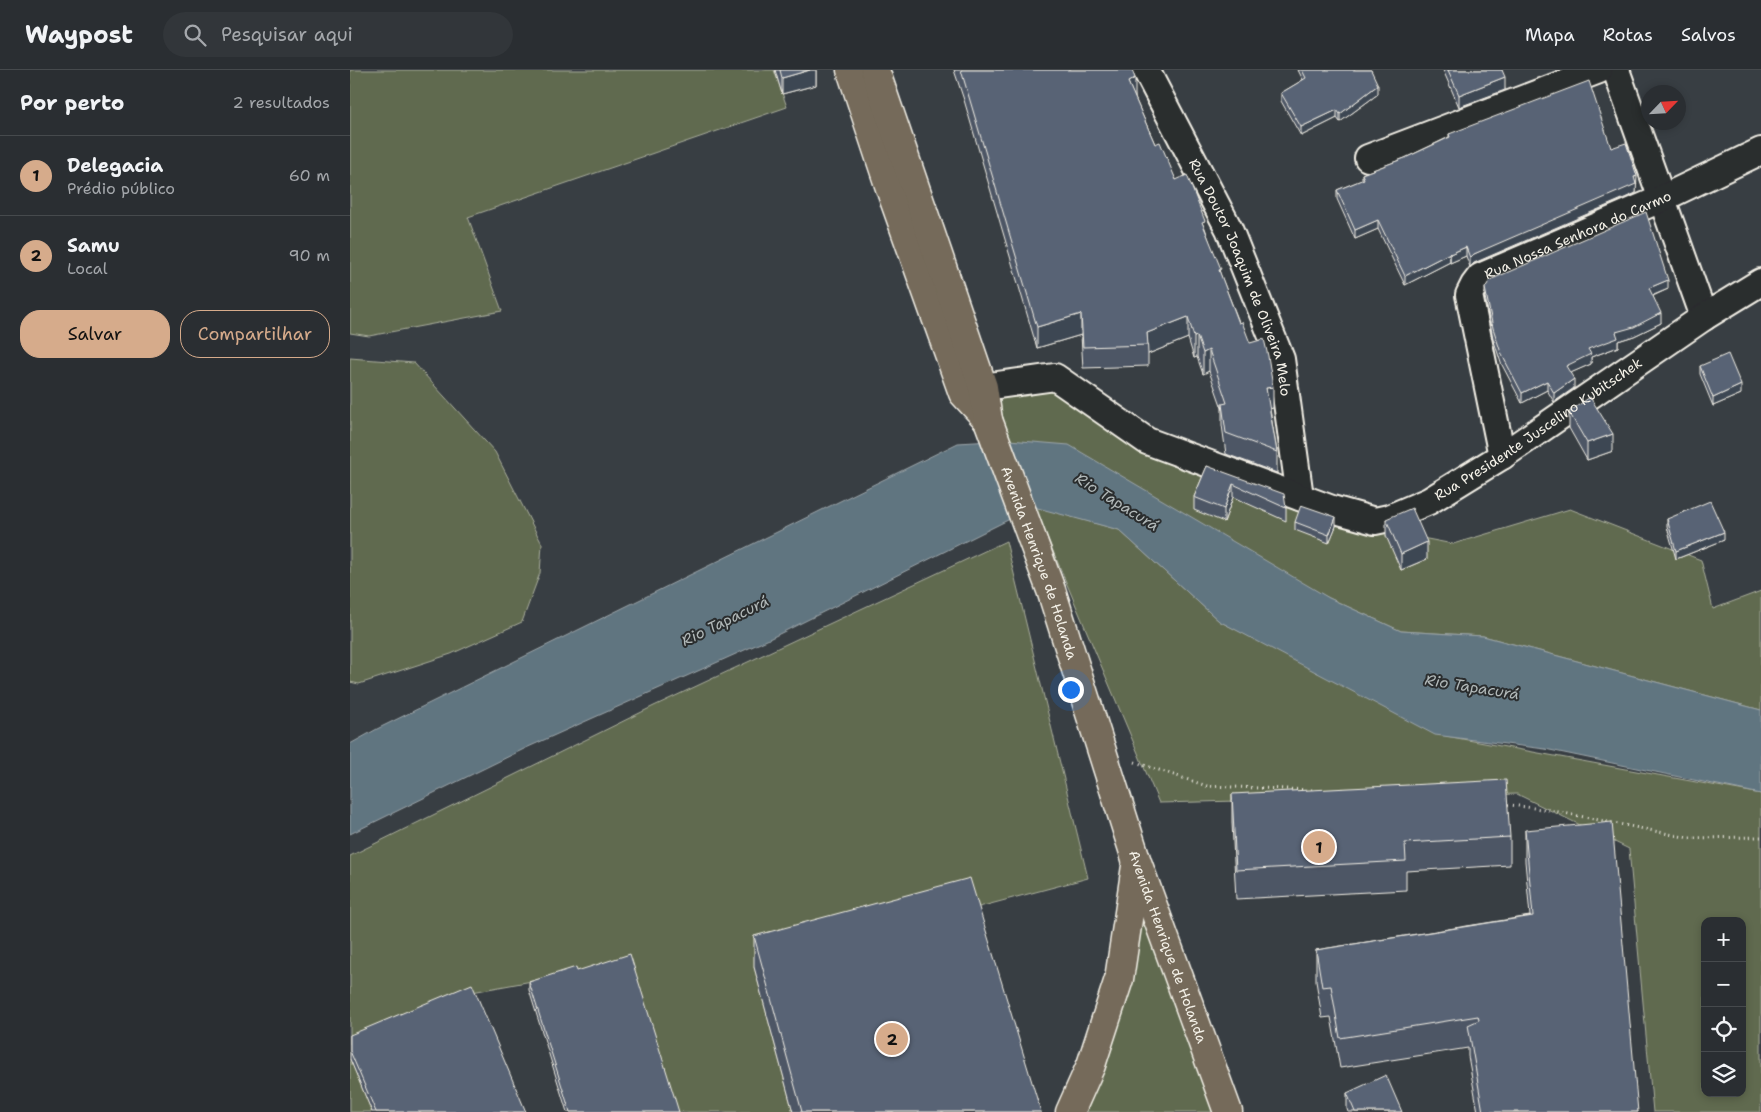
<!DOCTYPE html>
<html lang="pt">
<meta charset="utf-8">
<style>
:root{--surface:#2a2e32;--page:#32363a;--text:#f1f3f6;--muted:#a5a8ac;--line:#464a4d;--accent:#d6ab8b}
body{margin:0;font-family:"Shantell Sans",sans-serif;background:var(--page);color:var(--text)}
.controls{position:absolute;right:15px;bottom:15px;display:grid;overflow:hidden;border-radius:10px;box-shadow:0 2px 8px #0003}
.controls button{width:45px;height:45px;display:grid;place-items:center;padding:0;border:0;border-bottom:1px solid var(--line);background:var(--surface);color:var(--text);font:25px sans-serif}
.compass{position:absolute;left:1291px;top:15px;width:45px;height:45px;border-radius:50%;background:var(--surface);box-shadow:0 2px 8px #0003;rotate:65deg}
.you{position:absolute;left:720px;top:619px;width:18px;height:18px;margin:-12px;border:4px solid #fff;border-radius:50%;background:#1a73e8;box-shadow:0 0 0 8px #1a73e833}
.badge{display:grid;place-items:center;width:32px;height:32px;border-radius:50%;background:var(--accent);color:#111;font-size:16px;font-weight:700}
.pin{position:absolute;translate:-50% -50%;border:2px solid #fff;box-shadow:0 1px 5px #0006}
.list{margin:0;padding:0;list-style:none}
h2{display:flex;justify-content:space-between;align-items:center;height:65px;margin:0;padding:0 20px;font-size:21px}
h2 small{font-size:16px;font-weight:400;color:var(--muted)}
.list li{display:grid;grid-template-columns:32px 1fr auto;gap:15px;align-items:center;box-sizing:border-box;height:80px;padding:0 20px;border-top:1px solid var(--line)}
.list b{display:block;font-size:19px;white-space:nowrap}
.list p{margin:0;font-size:16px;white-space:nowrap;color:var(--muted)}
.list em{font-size:16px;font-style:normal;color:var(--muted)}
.actions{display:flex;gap:10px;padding:15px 20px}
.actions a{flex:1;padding:11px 0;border:1px solid var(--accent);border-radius:20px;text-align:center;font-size:18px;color:var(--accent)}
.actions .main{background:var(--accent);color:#111}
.icon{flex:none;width:28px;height:28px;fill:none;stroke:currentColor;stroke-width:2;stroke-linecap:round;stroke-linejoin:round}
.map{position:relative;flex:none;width:1411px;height:1042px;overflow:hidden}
header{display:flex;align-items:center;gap:30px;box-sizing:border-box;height:70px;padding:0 25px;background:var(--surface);border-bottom:1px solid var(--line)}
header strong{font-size:24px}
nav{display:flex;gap:28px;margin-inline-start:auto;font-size:18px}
.search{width:350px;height:45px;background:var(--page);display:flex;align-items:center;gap:12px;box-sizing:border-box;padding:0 18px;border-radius:28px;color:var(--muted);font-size:19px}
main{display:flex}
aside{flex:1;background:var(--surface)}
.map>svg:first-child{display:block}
.green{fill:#606a50;stroke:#aaae9c;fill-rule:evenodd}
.water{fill:#617480;stroke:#9ca6aa}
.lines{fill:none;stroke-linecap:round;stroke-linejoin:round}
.minor-casing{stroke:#f4f1e8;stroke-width:30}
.primary-casing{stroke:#f4f1e8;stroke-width:31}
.path{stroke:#f4f1e8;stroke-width:3;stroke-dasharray:1 4;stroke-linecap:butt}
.minor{stroke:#2a2d2e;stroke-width:26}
.primary{stroke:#746a5a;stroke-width:28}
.wall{fill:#4d5665;stroke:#f4f1e8}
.shaded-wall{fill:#3e4652;stroke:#f4f1e8}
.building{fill:#596475;stroke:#f4f1e8}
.labels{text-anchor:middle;stroke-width:4;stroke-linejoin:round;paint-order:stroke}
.street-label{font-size:14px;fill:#f4f1e8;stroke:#2a2d2e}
.water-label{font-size:15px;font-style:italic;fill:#b2b9b9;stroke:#2a2d2e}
</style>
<header>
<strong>Waypost</strong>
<div class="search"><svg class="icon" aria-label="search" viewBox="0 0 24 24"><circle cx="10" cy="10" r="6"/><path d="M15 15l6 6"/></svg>Pesquisar aqui</div>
<nav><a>Mapa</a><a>Rotas</a><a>Salvos</a></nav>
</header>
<main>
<aside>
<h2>Por perto<small>2 resultados</small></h2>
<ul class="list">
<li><span class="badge">1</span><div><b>Delegacia</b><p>Prédio público</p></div><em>60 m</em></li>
<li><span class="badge">2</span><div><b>Samu</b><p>Local</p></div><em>90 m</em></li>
</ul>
<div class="actions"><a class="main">Salvar</a><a>Compartilhar</a></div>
</aside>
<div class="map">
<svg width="1411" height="1042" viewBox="0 0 1411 1042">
<rect width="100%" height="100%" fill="#383e43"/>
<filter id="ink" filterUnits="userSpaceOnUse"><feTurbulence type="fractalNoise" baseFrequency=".02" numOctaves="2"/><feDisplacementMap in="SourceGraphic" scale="10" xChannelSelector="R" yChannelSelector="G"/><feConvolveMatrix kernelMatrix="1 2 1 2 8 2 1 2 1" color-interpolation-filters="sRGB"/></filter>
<g filter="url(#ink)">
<!-- green -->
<path class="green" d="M0,0H424L437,37L118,147L152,241L19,266L0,263Z
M0,288L64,293L145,382L192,474L190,503L172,552L101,584L9,614L0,612Z
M703,313L796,377L1021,458L1103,474L1220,439L1351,490L1363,539L1411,521V640L1133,566L1051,561L979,528L659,370L642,323Z
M684,436L769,460L869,551L1096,666L1411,724V1042H1303L1279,779L1167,724L809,733ZM1355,851H1392V1023H1355Z
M656,471L738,808L404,897L443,1042H326L280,893L122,922L0,974V786L304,636Z
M794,833L870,1042H733L776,936Z
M0,989L22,1042H0Z"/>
<!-- water -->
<path class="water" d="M659,370L719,375L979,528L1051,561L1133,566L1411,640V724L1195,679L1085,665L869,551L769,460L684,437L417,570L176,678L0,764V674L27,659L608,373Z"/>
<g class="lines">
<!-- minor casing -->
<g class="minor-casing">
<g id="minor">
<path id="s1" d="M796,0L879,159L931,289L950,427"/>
<path d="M1266,0L1354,247"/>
<path d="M1018,88L1249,0"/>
<path id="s2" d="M633,317L705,307L797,371L982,439L1025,451L1039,448L1079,431L1152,386L1354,247L1411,212"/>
<path id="s3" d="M1152,386L1119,225L1124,215L1130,207L1313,128L1411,81"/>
</g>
</g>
<!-- primary casing -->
<g class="primary-casing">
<g id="primary">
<path d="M501,0L540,118L613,323L638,350"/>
<path id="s4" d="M525,0L633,317L638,350L701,520L787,792L878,1042"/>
<path d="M720,1042L741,995L769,909L786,796"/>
</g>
</g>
<!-- path -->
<path class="path" d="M785,692L857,716L963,720
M1153,734L1199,740L1339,768L1411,767"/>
<!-- minor -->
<use href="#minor" class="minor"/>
<!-- primary -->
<use href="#primary" class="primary"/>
</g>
<!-- wall -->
<path class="wall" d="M425,0H466V15L432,24Z
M604,0H782L785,28L805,74L855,158L871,206L923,338L920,339L927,382V403L876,384L872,355V338L859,301L853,304L847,287L844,288L838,268L798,284V296L733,298L731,265L687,278L614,30Z
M948,0H1021L1028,24L990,52L987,48L951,66L931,31V23L953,10Z
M1093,0H1152L1155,20L1109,37Z
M1099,64L1261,78L1287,115H1286V123L1124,193L1120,197L1116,186L1100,193V192L1055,215L1028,159L1005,169L987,129V120L1012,110V104L1055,88L1099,67Z
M1135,218L1318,219L1303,226L1311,253L1284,266L1268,271V277L1241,287V294L1220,303L1224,318L1204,332L1197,320L1172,333L1151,293L1143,268L1135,227Z
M1350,296L1391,324L1363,336L1350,304Z
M1219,342L1263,381L1237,390L1219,358Z
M857,396L936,438V451L883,427L874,452L844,440V427Z
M1036,449L1077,489L1051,500L1036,466Z
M1317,449L1374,470L1326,489L1317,457Z
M945,452L986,456L979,473L945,460Z
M882,724L1160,767V795L1056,801V820L886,829L882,753Z
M1175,760L1288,1042H1128L1118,986V978L990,998L981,947L972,948L966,911V880L1180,846L1175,791Z
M404,866L691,1042H443L404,897Z
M227,901L329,1042H217L179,920V912Z
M0,965L176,1042H22L0,989Z
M997,1023L1052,1042H998L997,1039Z"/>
<!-- shaded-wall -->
<path class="shaded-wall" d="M460,0H466V15L432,24V8Z
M1155,7V20L1109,37V25Z
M785,8V29L778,12Z
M1028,15V24L990,52V44Z
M987,40V48L951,66V57Z
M1287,106L1286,123L1124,193L1120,197V188L1124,184Z
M1028,150V159L1005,169V160Z
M1116,177V186L1100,193V184Z
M1100,183V192L1055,215V206Z
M1318,210V219L1299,227V218Z
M1311,243V253L1284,266L1268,271V277L1241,287V294L1216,305V296L1238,279L1266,262Z
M731,244V265L687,278V257Z
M838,247V268L798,284L797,263Z
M847,266V287L844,288V267Z
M859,280V301L853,304V283Z
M1224,309V318L1204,332V323Z
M1197,311V320L1172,333V323Z
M1391,315V324L1363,336V328Z
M923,317V338L916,340V318Z
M1263,364V381L1237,390V373Z
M883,414V427L874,452V439Z
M986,447V456L979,473V465Z
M1374,462V470L1326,489V481Z
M1077,472V489L1051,500V484Z"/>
<!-- building -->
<path class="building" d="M430,0H460L432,8Z
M611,0H782L785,8L778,12L805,74L810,72L826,110L837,105L855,151L852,152L871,199L869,200L889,253L892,252L900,273L914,269L918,286L923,317L916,318L927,382L876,363L872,334L877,333L859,280L853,283L847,266L844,267L838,247L797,263L798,275L733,277L731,244L687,257Z
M952,0H1021L1028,15L990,44L987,40L951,57L931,23L956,8Z
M1098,0H1152L1155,7L1109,25Z
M1239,11L1261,78L1276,73L1287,106L1284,107L1286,114L1124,184L1120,188L1116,177L1100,184V183L1055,206L1028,150L1005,160L987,120L1014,109L1012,104L1055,88L1100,67L1099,64Z
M1296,142L1318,210L1299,218L1311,243L1284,257L1266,262L1268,268L1238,279L1241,284L1216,296L1224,309L1204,323L1197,311L1172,323L1151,283L1143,258L1135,218L1140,210Z
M1378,284L1391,315L1363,328L1350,296Z
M1240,327L1263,364L1237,373L1219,342Z
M857,396L934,424L936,438L883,414L874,439L844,427Z
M1360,431L1374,462L1326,481L1317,449Z
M951,435L986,447L979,465L945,452Z
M1062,438L1077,472L1051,484L1036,449Z
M1156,710L1160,767L1055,773L1056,791L886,800L882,724Z
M1262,752L1288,1042H1133L1118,955L1129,950L1128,946L990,968L981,916L972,917L966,880L1183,846L1175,760Z
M620,808L691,1042H452L404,866Z
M280,884L329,1042H220L179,912L226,897L227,901Z
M122,914L176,1042H26L0,981V965Z
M1036,1005L1052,1042H1005L997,1023Z"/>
</g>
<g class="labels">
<!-- street labels -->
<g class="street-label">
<text dy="5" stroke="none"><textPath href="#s3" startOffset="292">Rua Nossa Senhora do Carmo</textPath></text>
<text dy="5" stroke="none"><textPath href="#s1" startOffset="229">Rua Doutor Joaquim de Oliveira Melo</textPath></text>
<text dy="5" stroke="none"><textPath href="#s2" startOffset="615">Rua Presidente Juscelino Kubitschek</textPath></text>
<text dy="5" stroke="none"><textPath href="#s4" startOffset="520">Avenida Henrique de Holanda</textPath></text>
<text dy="5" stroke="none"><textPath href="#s4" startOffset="925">Avenida Henrique de Holanda</textPath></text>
</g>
<!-- water labels -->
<g class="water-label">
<text transform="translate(767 432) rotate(32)" y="5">Rio Tapacurá</text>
<text transform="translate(375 551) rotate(-26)" y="5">Rio Tapacurá</text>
<text transform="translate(1122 617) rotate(9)" y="5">Rio Tapacurá</text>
</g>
</g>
</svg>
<div class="controls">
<button>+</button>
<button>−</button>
<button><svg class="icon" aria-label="locate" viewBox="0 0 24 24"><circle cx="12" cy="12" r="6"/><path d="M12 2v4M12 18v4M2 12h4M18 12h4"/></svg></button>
<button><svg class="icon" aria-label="layers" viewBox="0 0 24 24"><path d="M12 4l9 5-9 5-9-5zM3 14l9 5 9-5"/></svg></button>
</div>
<svg class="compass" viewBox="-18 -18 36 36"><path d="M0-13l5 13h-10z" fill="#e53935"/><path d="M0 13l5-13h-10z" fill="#a5a8ac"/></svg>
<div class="you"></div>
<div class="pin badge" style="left:969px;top:777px">1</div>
<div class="pin badge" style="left:542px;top:969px">2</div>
</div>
</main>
